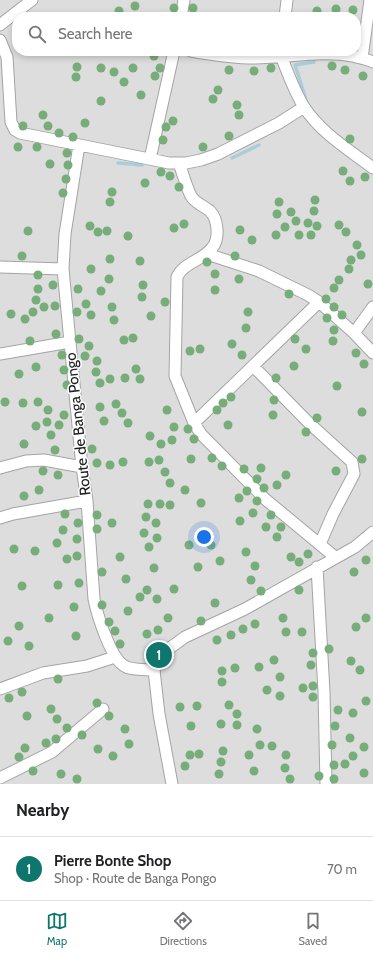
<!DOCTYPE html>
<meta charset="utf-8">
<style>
:root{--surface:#fff;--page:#f6f6f6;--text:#202124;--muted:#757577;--line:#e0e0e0;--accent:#0f766e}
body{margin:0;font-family:Cabin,sans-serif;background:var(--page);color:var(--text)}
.you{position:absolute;left:204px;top:537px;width:14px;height:14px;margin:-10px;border:3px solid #fff;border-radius:50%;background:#1a73e8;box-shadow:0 0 0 6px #1a73e833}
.badge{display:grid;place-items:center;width:26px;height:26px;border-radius:50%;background:var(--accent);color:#fff;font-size:13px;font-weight:700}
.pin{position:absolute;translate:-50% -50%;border:2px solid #fff;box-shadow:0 1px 4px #0006}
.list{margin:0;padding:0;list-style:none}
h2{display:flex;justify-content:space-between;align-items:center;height:52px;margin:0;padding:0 16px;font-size:17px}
h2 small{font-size:13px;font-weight:400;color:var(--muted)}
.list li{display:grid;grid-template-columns:26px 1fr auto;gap:12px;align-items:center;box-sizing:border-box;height:64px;padding:0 16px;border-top:1px solid var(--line)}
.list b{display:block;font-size:15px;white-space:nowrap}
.list p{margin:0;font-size:13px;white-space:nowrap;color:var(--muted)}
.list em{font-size:13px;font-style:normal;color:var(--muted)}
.icon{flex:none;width:22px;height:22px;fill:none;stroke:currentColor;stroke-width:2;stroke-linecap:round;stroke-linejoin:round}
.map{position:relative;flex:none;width:373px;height:784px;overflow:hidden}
.search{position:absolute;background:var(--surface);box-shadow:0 2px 6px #0003;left:12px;right:12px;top:12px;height:44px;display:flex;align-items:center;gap:10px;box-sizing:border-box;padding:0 14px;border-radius:16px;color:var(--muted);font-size:15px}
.sheet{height:116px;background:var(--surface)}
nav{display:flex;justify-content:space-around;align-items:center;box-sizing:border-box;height:56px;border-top:1px solid var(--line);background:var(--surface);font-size:11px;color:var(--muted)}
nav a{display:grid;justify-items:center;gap:2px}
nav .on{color:var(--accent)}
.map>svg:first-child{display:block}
.residential{fill:#dedddd;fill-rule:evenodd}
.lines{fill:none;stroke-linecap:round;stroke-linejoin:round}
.stream{stroke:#aacdda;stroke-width:3.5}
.street-casing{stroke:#a4a4a4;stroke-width:13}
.street{stroke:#fff;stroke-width:11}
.tree{fill:#76ad7a}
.labels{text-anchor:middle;stroke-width:3;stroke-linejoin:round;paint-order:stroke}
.street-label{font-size:15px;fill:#202020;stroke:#fff}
</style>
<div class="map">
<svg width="373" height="784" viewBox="0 0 373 784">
<rect width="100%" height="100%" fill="#f0ede7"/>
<!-- residential -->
<path class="residential" d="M0,0H373V784H0ZM17,17H356V51H17Z"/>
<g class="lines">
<!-- stream -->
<path class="stream" d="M307,103L295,65L314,62
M232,158L259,145
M118,163L142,165"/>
<!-- street casing -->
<g class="street-casing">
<path id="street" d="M181,17L184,0
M285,17L287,0
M0,25L32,0
M0,40L7,57L11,122L15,130L20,133L169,163H186L201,160L218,154L279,123L304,107
M191,51C213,55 234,58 255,58C288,58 320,50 353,56C359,58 367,59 373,62
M282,51L281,56C288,73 294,91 304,107C321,133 349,150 373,168
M362,58L370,0
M79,145L65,234L63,269L82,467L87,501L94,599C97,614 110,656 123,665C130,671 145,669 154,670
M150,159L174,51
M179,163C183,174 186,186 191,196C195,203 204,206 210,211C218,219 220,239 212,248C202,261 184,262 177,277L175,376L194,423L201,434L265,499L335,557
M207,254L259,271L308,295L319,302L354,333L373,353
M0,267L63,269
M354,333L373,307
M0,354L70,342
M253,366L309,423L352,462L354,474L333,514L320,544
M194,423L319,302
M0,468L26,461L44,460L82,467
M0,518L13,514L87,501
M317,567L324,692L326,784
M0,689L43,673L87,666L115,657
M0,778L52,752L103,709
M172,784L159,714L154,670L160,657L167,650L185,637L245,609L355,547L373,532"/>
</g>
<!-- street -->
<use href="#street" class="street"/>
</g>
<!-- trees -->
<g class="tree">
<circle cx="135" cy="6" r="4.5"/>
<circle cx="174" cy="8" r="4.5"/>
<circle cx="193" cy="8" r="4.5"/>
<circle cx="336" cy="9" r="4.5"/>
<circle cx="353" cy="10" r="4.5"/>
<circle cx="119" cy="11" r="4.5"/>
<circle cx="317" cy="11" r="4.5"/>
<circle cx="154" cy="56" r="4.5"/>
<circle cx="332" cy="66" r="4.5"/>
<circle cx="77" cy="67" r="4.5"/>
<circle cx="101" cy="68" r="4.5"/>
<circle cx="133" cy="68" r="4.5"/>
<circle cx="160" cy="68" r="4.5"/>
<circle cx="271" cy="68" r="4.5"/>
<circle cx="229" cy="70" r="4.5"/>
<circle cx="345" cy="70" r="4.5"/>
<circle cx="254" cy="71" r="4.5"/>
<circle cx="114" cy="72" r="4.5"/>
<circle cx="155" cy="76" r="4.5"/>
<circle cx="363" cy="76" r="4.5"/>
<circle cx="76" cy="77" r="4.5"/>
<circle cx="124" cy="82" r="4.5"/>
<circle cx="218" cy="90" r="4.5"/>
<circle cx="141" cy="95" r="4.5"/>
<circle cx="213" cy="99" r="4.5"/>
<circle cx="101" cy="101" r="4.5"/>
<circle cx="237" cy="105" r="4.5"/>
<circle cx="43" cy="115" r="4.5"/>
<circle cx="239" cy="115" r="4.5"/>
<circle cx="173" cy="121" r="4.5"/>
<circle cx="85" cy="123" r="4.5"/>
<circle cx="23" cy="126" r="4.5"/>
<circle cx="48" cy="126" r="4.5"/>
<circle cx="166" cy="127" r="4.5"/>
<circle cx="59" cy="133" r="4.5"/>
<circle cx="229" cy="136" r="4.5"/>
<circle cx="73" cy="137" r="4.5"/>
<circle cx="350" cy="139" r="4.5"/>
<circle cx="163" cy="140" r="4.5"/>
<circle cx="18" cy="147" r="4.5"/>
<circle cx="37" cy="147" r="4.5"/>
<circle cx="203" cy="147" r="4.5"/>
<circle cx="67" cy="153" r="4.5"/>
<circle cx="50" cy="164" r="4.5"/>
<circle cx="68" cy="165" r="4.5"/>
<circle cx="343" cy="171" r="4.5"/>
<circle cx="161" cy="172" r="4.5"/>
<circle cx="170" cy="176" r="4.5"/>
<circle cx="365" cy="177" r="4.5"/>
<circle cx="66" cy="179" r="4.5"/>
<circle cx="350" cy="181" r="4.5"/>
<circle cx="145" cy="183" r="4.5"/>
<circle cx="179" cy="187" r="4.5"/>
<circle cx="112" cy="192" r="4.5"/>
<circle cx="63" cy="193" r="4.5"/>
<circle cx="315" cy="200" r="4.5"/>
<circle cx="110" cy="202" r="4.5"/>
<circle cx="279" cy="202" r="4.5"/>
<circle cx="314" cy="211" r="4.5"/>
<circle cx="291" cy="212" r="4.5"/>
<circle cx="277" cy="214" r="4.5"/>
<circle cx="296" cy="221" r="4.5"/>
<circle cx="308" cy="223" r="4.5"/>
<circle cx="184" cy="224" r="4.5"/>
<circle cx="339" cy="225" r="4.5"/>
<circle cx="90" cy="226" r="4.5"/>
<circle cx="317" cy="226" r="4.5"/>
<circle cx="285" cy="227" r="4.5"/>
<circle cx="174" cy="228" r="4.5"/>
<circle cx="240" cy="230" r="4.5"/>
<circle cx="28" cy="231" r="4.5"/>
<circle cx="107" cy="231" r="4.5"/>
<circle cx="98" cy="232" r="4.5"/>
<circle cx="346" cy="232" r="4.5"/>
<circle cx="276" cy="235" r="4.5"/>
<circle cx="299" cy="235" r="4.5"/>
<circle cx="311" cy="235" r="4.5"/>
<circle cx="128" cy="236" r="4.5"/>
<circle cx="252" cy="240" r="4.5"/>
<circle cx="357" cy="245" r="4.5"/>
<circle cx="361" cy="255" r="4.5"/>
<circle cx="22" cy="256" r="4.5"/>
<circle cx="235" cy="256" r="4.5"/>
<circle cx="110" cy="259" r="4.5"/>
<circle cx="351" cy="260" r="4.5"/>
<circle cx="140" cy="261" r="4.5"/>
<circle cx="207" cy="262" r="4.5"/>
<circle cx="91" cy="269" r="4.5"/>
<circle cx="349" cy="269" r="4.5"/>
<circle cx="215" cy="274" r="4.5"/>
<circle cx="38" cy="275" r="4.5"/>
<circle cx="109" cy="279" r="4.5"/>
<circle cx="239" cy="279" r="4.5"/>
<circle cx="339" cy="280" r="4.5"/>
<circle cx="368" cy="284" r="4.5"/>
<circle cx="53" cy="285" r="4.5"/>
<circle cx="143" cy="285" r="4.5"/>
<circle cx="334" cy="288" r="4.5"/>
<circle cx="38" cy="289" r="4.5"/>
<circle cx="78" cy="289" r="4.5"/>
<circle cx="215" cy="290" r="4.5"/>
<circle cx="101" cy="291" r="4.5"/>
<circle cx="289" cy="294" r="4.5"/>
<circle cx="142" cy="297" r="4.5"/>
<circle cx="326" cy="299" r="4.5"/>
<circle cx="36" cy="300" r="4.5"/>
<circle cx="165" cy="302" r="4.5"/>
<circle cx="86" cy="304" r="4.5"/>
<circle cx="55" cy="306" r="4.5"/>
<circle cx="44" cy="307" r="4.5"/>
<circle cx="112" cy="307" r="4.5"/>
<circle cx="334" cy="307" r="4.5"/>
<circle cx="33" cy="312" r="4.5"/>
<circle cx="77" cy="312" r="4.5"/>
<circle cx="248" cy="312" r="4.5"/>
<circle cx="11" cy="314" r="4.5"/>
<circle cx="91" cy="315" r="4.5"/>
<circle cx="342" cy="315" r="4.5"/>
<circle cx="151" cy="316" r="4.5"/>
<circle cx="327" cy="318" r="4.5"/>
<circle cx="25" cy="319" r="4.5"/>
<circle cx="114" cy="320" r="4.5"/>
<circle cx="246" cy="328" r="4.5"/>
<circle cx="334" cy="330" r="4.5"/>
<circle cx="56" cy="334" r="4.5"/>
<circle cx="133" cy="338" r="4.5"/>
<circle cx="79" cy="339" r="4.5"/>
<circle cx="295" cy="339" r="4.5"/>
<circle cx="124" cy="340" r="4.5"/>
<circle cx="30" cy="341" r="4.5"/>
<circle cx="333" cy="341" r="4.5"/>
<circle cx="232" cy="344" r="4.5"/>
<circle cx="89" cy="346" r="4.5"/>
<circle cx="200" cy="349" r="4.5"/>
<circle cx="306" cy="349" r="4.5"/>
<circle cx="190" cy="351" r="4.5"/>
<circle cx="356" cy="353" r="4.5"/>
<circle cx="62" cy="355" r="4.5"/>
<circle cx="242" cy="355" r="4.5"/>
<circle cx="85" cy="356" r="4.5"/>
<circle cx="97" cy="361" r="4.5"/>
<circle cx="364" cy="364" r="4.5"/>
<circle cx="294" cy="366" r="4.5"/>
<circle cx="36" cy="367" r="4.5"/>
<circle cx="136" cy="369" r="4.5"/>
<circle cx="64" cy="370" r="4.5"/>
<circle cx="96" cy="372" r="4.5"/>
<circle cx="19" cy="374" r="4.5"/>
<circle cx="125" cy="378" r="4.5"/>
<circle cx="276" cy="378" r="4.5"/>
<circle cx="110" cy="379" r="4.5"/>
<circle cx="140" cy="379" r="4.5"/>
<circle cx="100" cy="383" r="4.5"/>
<circle cx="67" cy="385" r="4.5"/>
<circle cx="337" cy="386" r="4.5"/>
<circle cx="231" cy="397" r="4.5"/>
<circle cx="274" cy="400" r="4.5"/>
<circle cx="5" cy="402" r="4.5"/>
<circle cx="38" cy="402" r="4.5"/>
<circle cx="23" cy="403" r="4.5"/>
<circle cx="223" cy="403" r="4.5"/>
<circle cx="116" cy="404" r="4.5"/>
<circle cx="100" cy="407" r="4.5"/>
<circle cx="48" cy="410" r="4.5"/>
<circle cx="167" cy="410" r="4.5"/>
<circle cx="217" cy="410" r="4.5"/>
<circle cx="362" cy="412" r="4.5"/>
<circle cx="122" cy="413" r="4.5"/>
<circle cx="64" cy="415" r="4.5"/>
<circle cx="273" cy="415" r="4.5"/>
<circle cx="317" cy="418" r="4.5"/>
<circle cx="104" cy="421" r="4.5"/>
<circle cx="47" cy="422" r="4.5"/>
<circle cx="128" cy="423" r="4.5"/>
<circle cx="59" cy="425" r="4.5"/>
<circle cx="228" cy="425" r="4.5"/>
<circle cx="36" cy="426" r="4.5"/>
<circle cx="174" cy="427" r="4.5"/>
<circle cx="188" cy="429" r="4.5"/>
<circle cx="306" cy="432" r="4.5"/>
<circle cx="51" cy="435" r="4.5"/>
<circle cx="150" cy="436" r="4.5"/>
<circle cx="194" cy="439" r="4.5"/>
<circle cx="172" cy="440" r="4.5"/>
<circle cx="24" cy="444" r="4.5"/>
<circle cx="161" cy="444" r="4.5"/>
<circle cx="92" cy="449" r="4.5"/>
<circle cx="55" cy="450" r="4.5"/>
<circle cx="212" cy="458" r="4.5"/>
<circle cx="191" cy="459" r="4.5"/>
<circle cx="362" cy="459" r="4.5"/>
<circle cx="159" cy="460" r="4.5"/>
<circle cx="123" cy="462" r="4.5"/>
<circle cx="149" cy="462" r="4.5"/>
<circle cx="97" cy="463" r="4.5"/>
<circle cx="110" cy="465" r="4.5"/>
<circle cx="222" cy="466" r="4.5"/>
<circle cx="261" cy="468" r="4.5"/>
<circle cx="244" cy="469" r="4.5"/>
<circle cx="43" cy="471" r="4.5"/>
<circle cx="336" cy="471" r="4.5"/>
<circle cx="165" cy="472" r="4.5"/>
<circle cx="58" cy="475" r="4.5"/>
<circle cx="286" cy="475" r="4.5"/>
<circle cx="257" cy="479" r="4.5"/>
<circle cx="170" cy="483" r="4.5"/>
<circle cx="277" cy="485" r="4.5"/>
<circle cx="264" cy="488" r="4.5"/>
<circle cx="39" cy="490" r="4.5"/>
<circle cx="185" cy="490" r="4.5"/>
<circle cx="247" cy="491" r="4.5"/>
<circle cx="24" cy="496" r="4.5"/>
<circle cx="239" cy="498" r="4.5"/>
<circle cx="257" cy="501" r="4.5"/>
<circle cx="201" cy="503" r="4.5"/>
<circle cx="148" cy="504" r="4.5"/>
<circle cx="160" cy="504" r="4.5"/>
<circle cx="170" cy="505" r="4.5"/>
<circle cx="253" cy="513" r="4.5"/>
<circle cx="65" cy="514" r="4.5"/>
<circle cx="97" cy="515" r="4.5"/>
<circle cx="271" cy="515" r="4.5"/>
<circle cx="146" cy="517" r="4.5"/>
<circle cx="240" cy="521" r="4.5"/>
<circle cx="78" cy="523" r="4.5"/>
<circle cx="112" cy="523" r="4.5"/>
<circle cx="156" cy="523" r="4.5"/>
<circle cx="266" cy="527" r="4.5"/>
<circle cx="281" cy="527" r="4.5"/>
<circle cx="97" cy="529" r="4.5"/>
<circle cx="63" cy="530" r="4.5"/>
<circle cx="144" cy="533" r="4.5"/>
<circle cx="277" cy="537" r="4.5"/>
<circle cx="157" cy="538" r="4.5"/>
<circle cx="77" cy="539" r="4.5"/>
<circle cx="57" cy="543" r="4.5"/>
<circle cx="189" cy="545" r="4.5"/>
<circle cx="211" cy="545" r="4.5"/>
<circle cx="149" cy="547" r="4.5"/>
<circle cx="14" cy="549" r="4.5"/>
<circle cx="35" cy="551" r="4.5"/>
<circle cx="246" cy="552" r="4.5"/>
<circle cx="308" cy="554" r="4.5"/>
<circle cx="77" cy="556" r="4.5"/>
<circle cx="120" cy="557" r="4.5"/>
<circle cx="291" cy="557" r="4.5"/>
<circle cx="67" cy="559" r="4.5"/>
<circle cx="366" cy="560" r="4.5"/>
<circle cx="220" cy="561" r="4.5"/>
<circle cx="299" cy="562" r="4.5"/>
<circle cx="255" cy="566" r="4.5"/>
<circle cx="198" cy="567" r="4.5"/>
<circle cx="154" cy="568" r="4.5"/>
<circle cx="102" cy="572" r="4.5"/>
<circle cx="354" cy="572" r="4.5"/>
<circle cx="126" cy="579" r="4.5"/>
<circle cx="251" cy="580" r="4.5"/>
<circle cx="79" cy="583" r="4.5"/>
<circle cx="58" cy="585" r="4.5"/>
<circle cx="22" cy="586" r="4.5"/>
<circle cx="174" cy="589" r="4.5"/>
<circle cx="147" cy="590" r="4.5"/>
<circle cx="299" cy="590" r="4.5"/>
<circle cx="261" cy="591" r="4.5"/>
<circle cx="140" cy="597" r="4.5"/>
<circle cx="157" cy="599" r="4.5"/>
<circle cx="215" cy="603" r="4.5"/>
<circle cx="102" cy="605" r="4.5"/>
<circle cx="74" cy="607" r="4.5"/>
<circle cx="128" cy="611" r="4.5"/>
<circle cx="49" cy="618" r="4.5"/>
<circle cx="168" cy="618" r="4.5"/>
<circle cx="283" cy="618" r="4.5"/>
<circle cx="366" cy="618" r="4.5"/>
<circle cx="201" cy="621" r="4.5"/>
<circle cx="109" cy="622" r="4.5"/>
<circle cx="255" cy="624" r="4.5"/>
<circle cx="19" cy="626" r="4.5"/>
<circle cx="356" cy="627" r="4.5"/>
<circle cx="243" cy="629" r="4.5"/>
<circle cx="158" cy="630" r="4.5"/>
<circle cx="115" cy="631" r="4.5"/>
<circle cx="286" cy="632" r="4.5"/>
<circle cx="302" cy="632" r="4.5"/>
<circle cx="147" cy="634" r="4.5"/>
<circle cx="231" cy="635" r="4.5"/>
<circle cx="76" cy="636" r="4.5"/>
<circle cx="217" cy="640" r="4.5"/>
<circle cx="8" cy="641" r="4.5"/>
<circle cx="120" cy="644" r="4.5"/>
<circle cx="29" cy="646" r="4.5"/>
<circle cx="329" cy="649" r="4.5"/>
<circle cx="313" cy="653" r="4.5"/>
<circle cx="274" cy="660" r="4.5"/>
<circle cx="351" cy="661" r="4.5"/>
<circle cx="311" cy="665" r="4.5"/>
<circle cx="259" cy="667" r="4.5"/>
<circle cx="235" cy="668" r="4.5"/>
<circle cx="360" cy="670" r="4.5"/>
<circle cx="222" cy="671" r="4.5"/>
<circle cx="280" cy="677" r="4.5"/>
<circle cx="58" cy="679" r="4.5"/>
<circle cx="222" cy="682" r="4.5"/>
<circle cx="313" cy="686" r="4.5"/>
<circle cx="303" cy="688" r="4.5"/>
<circle cx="267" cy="690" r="4.5"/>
<circle cx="22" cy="692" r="4.5"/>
<circle cx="280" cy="696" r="4.5"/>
<circle cx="313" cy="697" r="4.5"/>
<circle cx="9" cy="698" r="4.5"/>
<circle cx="366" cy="701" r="4.5"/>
<circle cx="97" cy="703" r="4.5"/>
<circle cx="229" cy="705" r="4.5"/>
<circle cx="197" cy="706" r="4.5"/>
<circle cx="180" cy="707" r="4.5"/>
<circle cx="51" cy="709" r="4.5"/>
<circle cx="338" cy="710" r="4.5"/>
<circle cx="353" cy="713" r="4.5"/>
<circle cx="237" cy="714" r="4.5"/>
<circle cx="27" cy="716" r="4.5"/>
<circle cx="109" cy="716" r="4.5"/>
<circle cx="57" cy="719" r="4.5"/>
<circle cx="221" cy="724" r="4.5"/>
<circle cx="237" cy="725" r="4.5"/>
<circle cx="191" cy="726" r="4.5"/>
<circle cx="335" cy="726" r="4.5"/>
<circle cx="67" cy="728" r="4.5"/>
<circle cx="125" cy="729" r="4.5"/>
<circle cx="257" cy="729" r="4.5"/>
<circle cx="82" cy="735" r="4.5"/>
<circle cx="350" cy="738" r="4.5"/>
<circle cx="56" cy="739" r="4.5"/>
<circle cx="46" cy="743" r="4.5"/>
<circle cx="129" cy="744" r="4.5"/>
<circle cx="260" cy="745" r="4.5"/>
<circle cx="332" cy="745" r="4.5"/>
<circle cx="272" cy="746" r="4.5"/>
<circle cx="364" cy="747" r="4.5"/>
<circle cx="25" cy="748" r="4.5"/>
<circle cx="98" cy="749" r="4.5"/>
<circle cx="223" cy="751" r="4.5"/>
<circle cx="199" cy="754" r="4.5"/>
<circle cx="190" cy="755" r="4.5"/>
<circle cx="249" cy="755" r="4.5"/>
<circle cx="286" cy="755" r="4.5"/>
<circle cx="113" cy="756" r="4.5"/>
<circle cx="353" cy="756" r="4.5"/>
<circle cx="19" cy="757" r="4.5"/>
<circle cx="221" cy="762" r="4.5"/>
<circle cx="345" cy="764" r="4.5"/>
<circle cx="334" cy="765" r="4.5"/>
<circle cx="185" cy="766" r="4.5"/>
<circle cx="285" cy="768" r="4.5"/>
<circle cx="33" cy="771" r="4.5"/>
<circle cx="254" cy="771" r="4.5"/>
<circle cx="364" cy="773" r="4.5"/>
<circle cx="61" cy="774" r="4.5"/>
<circle cx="219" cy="774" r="4.5"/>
<circle cx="319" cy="776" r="4.5"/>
<circle cx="77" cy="779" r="4.5"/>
<circle cx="290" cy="779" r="4.5"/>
<circle cx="334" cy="779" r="4.5"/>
</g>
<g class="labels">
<!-- street labels -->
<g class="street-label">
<text transform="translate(78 424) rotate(-96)" y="5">Route de Banga Pongo</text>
</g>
</g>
</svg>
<div class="you"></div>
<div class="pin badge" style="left:159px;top:655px">1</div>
<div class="search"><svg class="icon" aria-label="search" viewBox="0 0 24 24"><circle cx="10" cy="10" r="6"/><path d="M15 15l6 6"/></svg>Search here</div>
</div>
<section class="sheet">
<h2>Nearby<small></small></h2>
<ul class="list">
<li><span class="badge">1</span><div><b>Pierre Bonte Shop</b><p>Shop · Route de Banga Pongo</p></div><em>70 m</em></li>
</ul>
</section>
<nav>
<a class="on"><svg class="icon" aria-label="map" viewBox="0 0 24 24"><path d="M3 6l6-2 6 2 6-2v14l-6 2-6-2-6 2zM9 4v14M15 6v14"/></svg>Map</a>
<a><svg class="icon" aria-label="directions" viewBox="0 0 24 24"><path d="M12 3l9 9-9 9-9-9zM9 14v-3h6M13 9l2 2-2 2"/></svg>Directions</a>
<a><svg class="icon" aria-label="saved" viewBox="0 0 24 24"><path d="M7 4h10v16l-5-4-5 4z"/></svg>Saved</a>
</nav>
